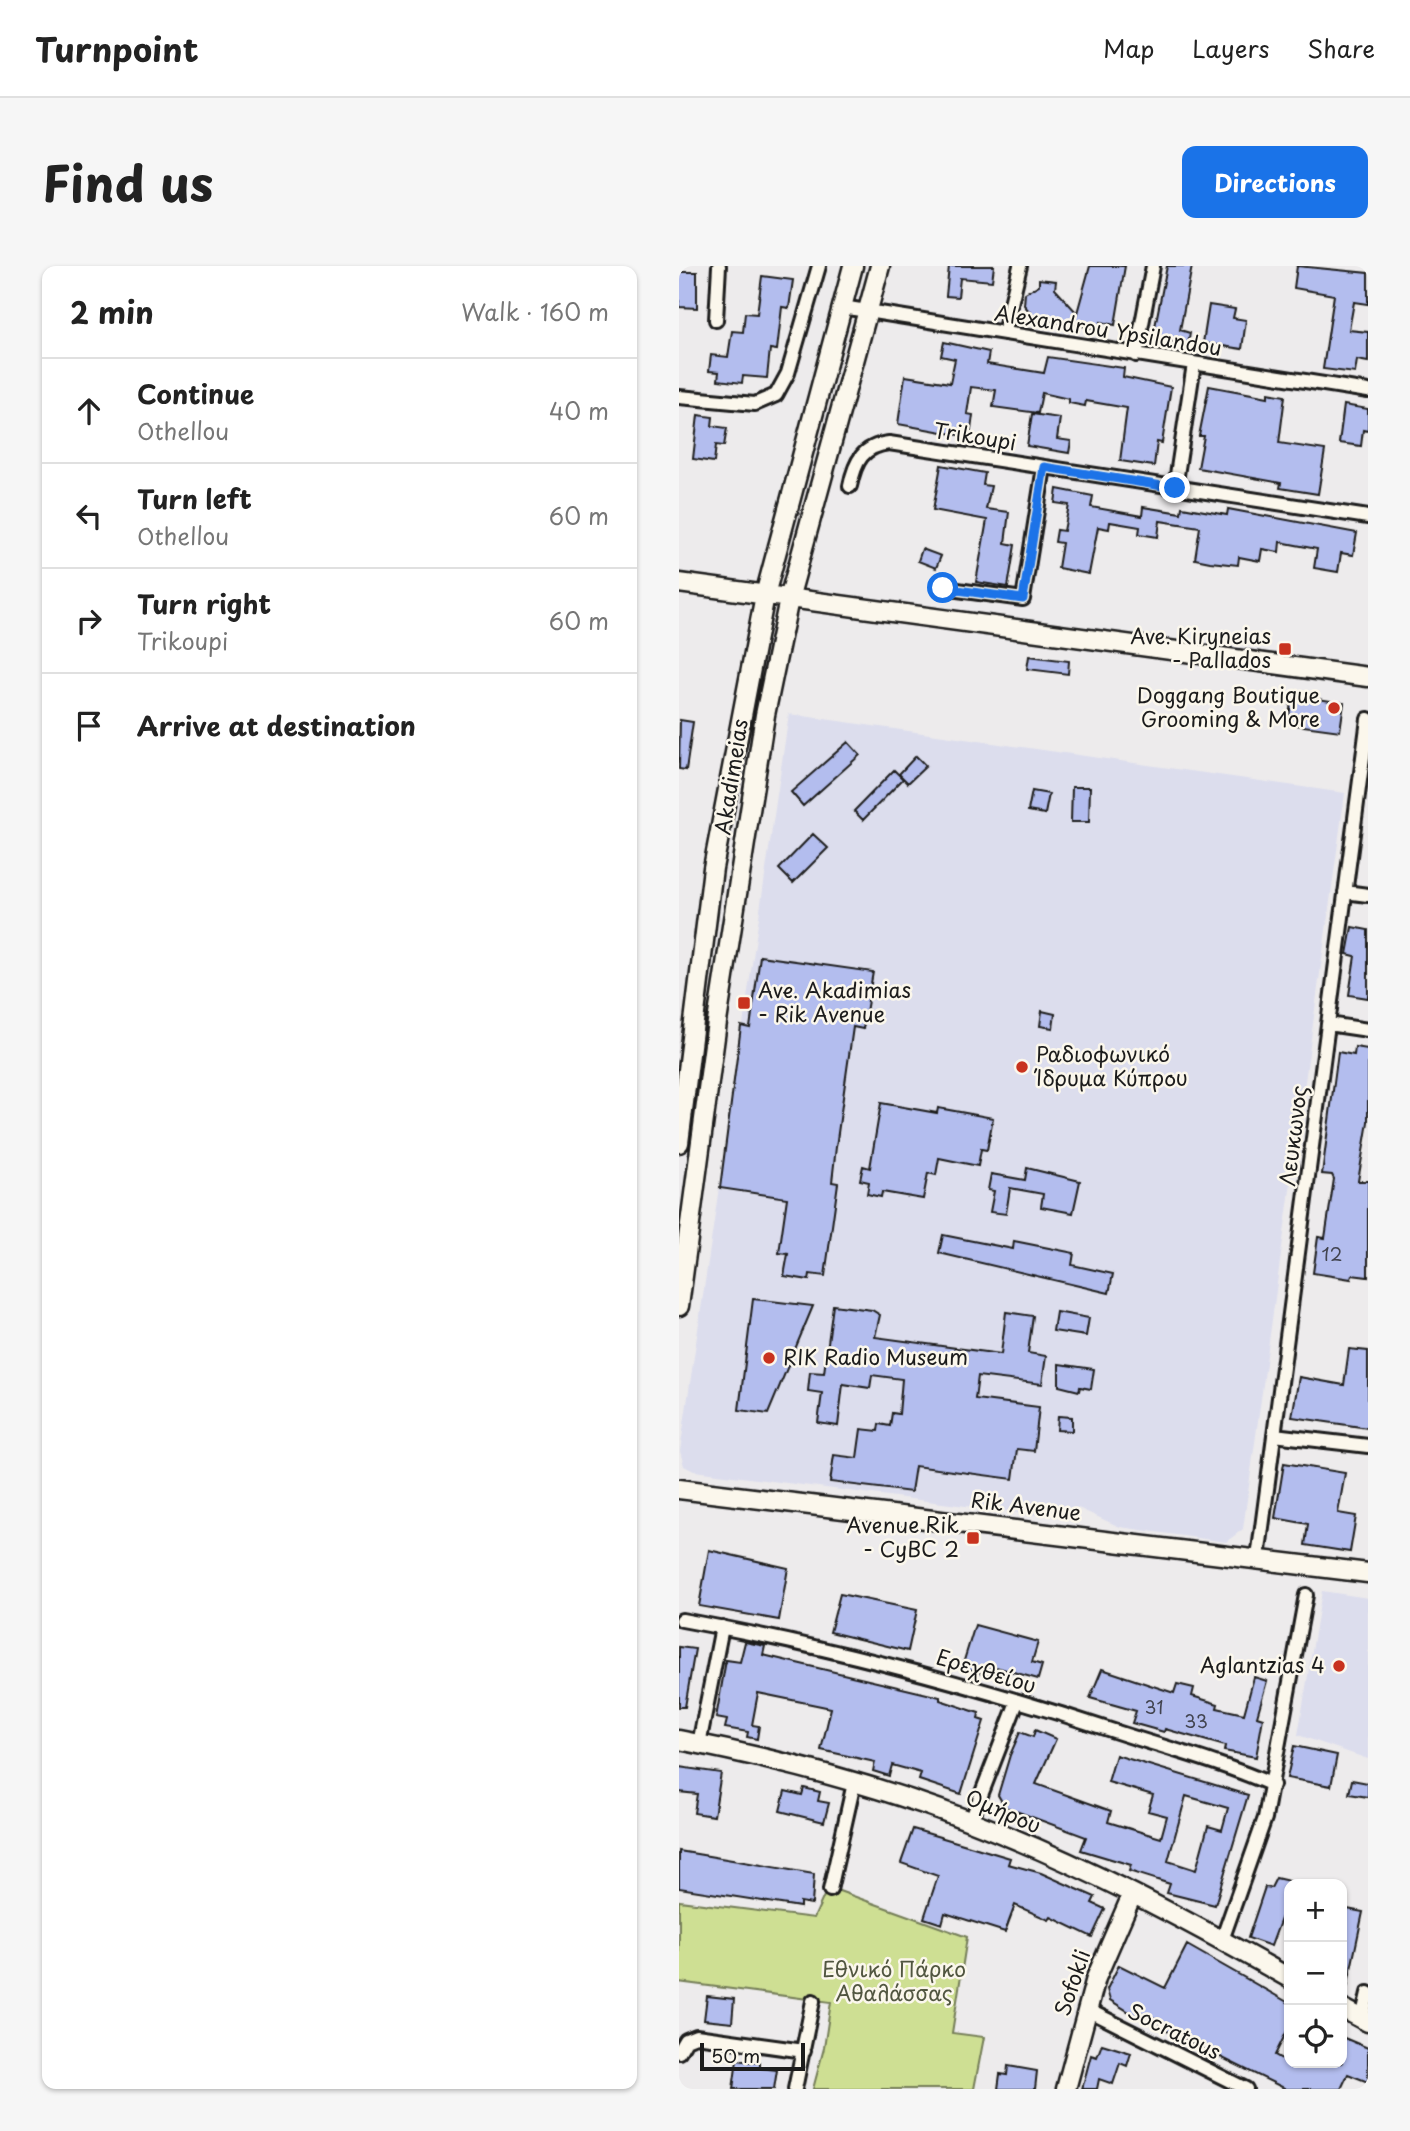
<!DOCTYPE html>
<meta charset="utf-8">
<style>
:root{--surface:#fff;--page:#f6f6f6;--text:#222;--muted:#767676;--line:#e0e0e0;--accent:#1a73e8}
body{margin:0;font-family:"Playpen Sans",sans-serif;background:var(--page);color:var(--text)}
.controls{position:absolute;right:21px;bottom:21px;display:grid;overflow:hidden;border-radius:14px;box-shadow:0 2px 5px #0004}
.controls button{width:63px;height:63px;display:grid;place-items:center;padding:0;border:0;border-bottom:2px solid var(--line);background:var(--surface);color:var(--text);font:35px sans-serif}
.scale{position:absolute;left:21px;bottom:18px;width:105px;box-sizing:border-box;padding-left:7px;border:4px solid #1c1c1c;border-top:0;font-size:19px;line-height:24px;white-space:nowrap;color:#1c1c1c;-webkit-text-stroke:5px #fbf7ec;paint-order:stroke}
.stop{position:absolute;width:21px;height:21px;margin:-16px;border:5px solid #1a73e8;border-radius:50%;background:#fff}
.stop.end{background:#1a73e8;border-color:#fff;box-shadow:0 2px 7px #0008}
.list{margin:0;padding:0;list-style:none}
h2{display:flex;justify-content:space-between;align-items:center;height:91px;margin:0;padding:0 28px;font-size:30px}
h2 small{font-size:23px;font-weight:400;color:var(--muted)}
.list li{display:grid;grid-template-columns:46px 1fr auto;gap:21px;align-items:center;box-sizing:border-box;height:105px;padding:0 28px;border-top:2px solid var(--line)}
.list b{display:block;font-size:26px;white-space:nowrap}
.list p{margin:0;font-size:23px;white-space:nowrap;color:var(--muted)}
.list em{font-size:23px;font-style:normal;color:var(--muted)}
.icon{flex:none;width:38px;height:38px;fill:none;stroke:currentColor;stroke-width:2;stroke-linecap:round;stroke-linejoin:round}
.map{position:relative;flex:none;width:689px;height:1823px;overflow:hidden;border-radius:14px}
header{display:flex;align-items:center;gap:42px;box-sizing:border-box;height:98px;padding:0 35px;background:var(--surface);border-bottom:2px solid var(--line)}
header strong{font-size:33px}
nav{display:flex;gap:38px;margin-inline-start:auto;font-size:24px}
.intro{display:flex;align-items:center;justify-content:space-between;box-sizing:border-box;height:168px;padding:0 42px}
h1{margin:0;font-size:49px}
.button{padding:18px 32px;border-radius:14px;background:var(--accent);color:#fff;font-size:24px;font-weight:700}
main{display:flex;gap:42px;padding:0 42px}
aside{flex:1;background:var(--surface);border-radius:14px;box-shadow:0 2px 5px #0004}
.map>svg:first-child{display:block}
.built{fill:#dcdded}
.green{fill:#cedf93;stroke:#757e58;stroke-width:2}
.building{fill:#b3bdee;stroke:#1c1c1c;stroke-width:2;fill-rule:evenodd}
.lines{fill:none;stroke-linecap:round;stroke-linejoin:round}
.street-casing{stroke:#1c1c1c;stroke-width:18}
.secondary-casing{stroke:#1c1c1c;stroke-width:23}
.street{stroke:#fbf7ec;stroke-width:12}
.secondary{stroke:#fbf7ec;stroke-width:18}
.route{stroke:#1a73e8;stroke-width:9}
.poi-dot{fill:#c8321e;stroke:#fbf7ec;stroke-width:2.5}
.labels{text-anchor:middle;stroke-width:5;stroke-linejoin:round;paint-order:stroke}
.number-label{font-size:18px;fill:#424450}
.street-label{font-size:21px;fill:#1c1c1c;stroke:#fbf7ec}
.poi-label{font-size:21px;fill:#1c1c1c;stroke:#fbf7ec;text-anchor:end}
.park-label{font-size:21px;fill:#515640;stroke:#fbf7ec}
</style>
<header>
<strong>Turnpoint</strong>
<nav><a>Map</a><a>Layers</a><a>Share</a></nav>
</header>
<div class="intro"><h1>Find us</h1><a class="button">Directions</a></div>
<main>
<aside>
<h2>2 min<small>Walk · 160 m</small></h2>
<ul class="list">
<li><svg class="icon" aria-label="ahead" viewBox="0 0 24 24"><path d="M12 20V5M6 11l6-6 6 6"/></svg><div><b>Continue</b><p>Othellou</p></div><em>40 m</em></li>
<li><svg class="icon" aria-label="left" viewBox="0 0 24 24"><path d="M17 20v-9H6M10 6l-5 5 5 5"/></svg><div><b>Turn left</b><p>Othellou</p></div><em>60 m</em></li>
<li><svg class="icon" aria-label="right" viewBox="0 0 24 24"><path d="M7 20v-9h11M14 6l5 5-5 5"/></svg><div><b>Turn right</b><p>Trikoupi</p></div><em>60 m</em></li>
<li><svg class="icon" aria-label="arrive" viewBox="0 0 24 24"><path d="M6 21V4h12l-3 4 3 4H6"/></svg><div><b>Arrive at destination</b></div></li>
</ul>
</aside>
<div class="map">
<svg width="689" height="1823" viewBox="0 0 689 1823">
<rect width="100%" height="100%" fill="#edebec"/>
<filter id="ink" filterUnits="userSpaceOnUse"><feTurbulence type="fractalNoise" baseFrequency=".0143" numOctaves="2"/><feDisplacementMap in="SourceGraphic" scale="14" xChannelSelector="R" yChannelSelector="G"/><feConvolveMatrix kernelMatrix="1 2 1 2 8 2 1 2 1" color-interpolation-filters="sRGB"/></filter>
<g filter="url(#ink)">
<!-- built -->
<path class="built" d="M110,448L666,527L564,1263L547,1276L441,1261L399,1242L357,1249L15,1205L5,1200L1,1185Z
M643,1325L689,1332V1493L619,1469Z"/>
<!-- green -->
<path class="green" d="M149,1621L288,1671L273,1767L305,1771L295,1823H134L145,1782L152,1736L0,1716V1635L135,1652Z"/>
<!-- building -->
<path class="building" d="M270,0H315L313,15L281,12L279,31L267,30Z
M411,0H446L436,59L422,56L420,64L392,57L358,55L345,39L346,27L360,19V13L377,15L376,23L398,47Z
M488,0H513L501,64L511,67L509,79L474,71Z
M618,0L689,7V38L675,36L670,64L689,66V96L678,94L676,107L644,103L655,29L615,22Z
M0,6H18V42L0,41Z
M83,10L114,14L110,42L103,41L98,84L91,83L88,112L64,110L63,117L39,114L40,106L30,105L32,89L49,91L53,65L64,66L66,47L78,48Z
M530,39L556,43L554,52L567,54L563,83L524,77Z
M265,76L310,86L308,98L365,107L369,91L445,102L444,111L492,121L483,177L478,176L475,200L441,195L448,142L407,135L406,140L390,137V133L363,127L359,147L314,141L317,124L292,121L288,148L294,149L291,171L219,158L226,110L271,117L276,93L262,90Z
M530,120L589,131V127L606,130L600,177L646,184L639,228L601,222L602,217L519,202L525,170H520Z
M665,139L689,143V165L684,164L682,180L660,177Z
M353,148L381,152L378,173L392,175L390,187L348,180Z
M19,149L34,151L33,160L48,162L45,180L37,179L35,196L14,193Z
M262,199L306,207L304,219L312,220L307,243L330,246L326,277L336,279L329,321L297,316L308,254L254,244Z
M378,223L414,230L412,241L463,250L464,241L502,247L503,241L548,249L549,243L678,267L674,289L662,287L659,306L635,302L638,283L601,276L600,286L583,283L581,295L560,291L559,299L531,296L516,293L521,261L481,255L479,271L460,268L461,261L431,256L430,263L419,261L410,308L379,302L383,277L376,276L378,264L385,265L390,239L376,237Z
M243,283L262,290L257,302L239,295Z
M350,390L390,395L389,408L348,403Z
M613,429L665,437L661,465L609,458Z
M1,454L14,456L7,504L0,503Z
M169,476L181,489L124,540L112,526Z
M237,490L247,500L229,517L220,508Z
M215,504L224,513L184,554L175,545Z
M393,521H411L410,556H392Z
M353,525L370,528L366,548L349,545Z
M134,568L149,582L114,617L100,603Z
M673,661L689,664V732L670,729L676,690L668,688Z
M81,690L194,706L184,763L174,761L157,881L153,916L159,917L146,1010L131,1008L130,1014L105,1010L109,988L100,987L108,932L41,922L62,760L71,762Z
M363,745L376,748L374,762L361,760Z
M676,781L689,783V856L679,915H689V1011L673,1009L672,1013L634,1007L639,971L646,972L655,913L653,909L643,908L659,786L675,789Z
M202,837L258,847L259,842L314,852L308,884L302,883L299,900L260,892L257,909L249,907L244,933L203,926L202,931L188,928L190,916L181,914L184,900L191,902Z
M348,902L401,915L394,947L362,941L364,928L331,922L327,948L311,946L315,925L309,924L312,908L346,914Z
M264,969L334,983L335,975L395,987L393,999L434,1008L430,1027L260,987Z
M74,1033L134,1040L89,1148L60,1144Z
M154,1039L193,1044L201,1049L196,1071L322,1088L327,1046L354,1050L349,1087L367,1090L363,1118L299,1110L296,1133L360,1141L355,1185L338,1183L334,1213L236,1200L232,1226L151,1216L155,1189L178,1192L182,1163L199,1165L200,1158L211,1160L213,1147L220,1148L223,1113L193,1109L191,1122L164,1118L159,1160L139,1157L143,1127L129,1125L131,1106L145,1107Z
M377,1046L410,1052L407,1070L374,1065Z
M670,1083L689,1085V1162L613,1151L620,1111L665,1119Z
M380,1098L415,1103L412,1123L401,1121L400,1125L380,1120Z
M379,1150L393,1151V1165L378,1164Z
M605,1197L666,1207L659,1247L677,1250L671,1286L626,1279L629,1258L596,1252Z
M30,1284L109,1302L100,1354L20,1340Z
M161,1328L238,1344L229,1385L151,1366Z
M296,1359L359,1376L353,1396L363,1399L359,1413L313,1400L310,1409L283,1401Z
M66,1376L86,1380L84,1389L261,1431V1434L300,1447L299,1453L305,1455L282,1528L240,1514L242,1507L213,1499L210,1510L194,1505L196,1496L142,1484L152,1442L79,1427L73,1459L80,1460L78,1473L68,1471L69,1466L46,1462L48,1454L37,1452L47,1394L61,1396Z
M0,1381L16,1383L6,1441H0Z
M423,1403L495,1427L498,1418L515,1422L513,1430L539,1438L538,1442L565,1448L575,1411L588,1415L578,1450L584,1452L577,1491L545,1485L546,1480L486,1463L485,1466L453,1457L457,1445L411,1432Z
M356,1464L377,1473L357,1518L432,1545L429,1556L452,1563L482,1572L488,1550L469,1545L474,1529L429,1516L437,1489L569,1529L536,1639L488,1627L491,1618L450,1605L452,1599L402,1584L407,1571L326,1541L319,1529L331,1489L341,1466L354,1471ZM507,1530L549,1542L543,1564L529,1560L517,1604L489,1595Z
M615,1480L658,1489L652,1520L608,1512Z
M0,1501L42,1507L35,1550L15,1547L18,1528L0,1526Z
M673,1514L689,1517V1531L670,1528Z
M125,1522L141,1526L139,1535L150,1537L145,1556L101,1545L106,1525L123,1529Z
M234,1563L331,1592L329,1598L362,1607L416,1631L413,1637L426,1643L413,1671L372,1651L370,1654L336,1639L326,1666L266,1647L263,1658L245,1652L259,1610L222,1597Z
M0,1585L135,1608L133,1638L121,1636V1641L0,1622Z
M597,1612L610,1615V1643L606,1642L592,1680L569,1672L586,1621L592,1622Z
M663,1642L684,1646L668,1722L663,1721Z
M508,1679L610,1737V1761L596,1789L610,1797H663V1771L689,1782V1816L669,1808L662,1823H607L480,1761L483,1755L463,1747L460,1752L431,1734L428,1723L440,1699L486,1722Z
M28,1730L55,1733L53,1757L25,1754Z
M423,1778L452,1787L448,1800L441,1797L434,1818L420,1813L418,1823H403L412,1789L418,1791Z
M58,1794L81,1797V1802L98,1804L95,1823H54Z
M329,1800L358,1805L356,1823H319L321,1808L328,1809Z"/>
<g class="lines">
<!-- street casing -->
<g class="street-casing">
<path id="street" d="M163,41L689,125
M37,54L40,0
M325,67L341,0
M457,89L474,0
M0,131L76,138L97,129L109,107L140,0
M171,220C176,195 184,180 210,177L689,251
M496,222L515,98
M264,322L344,333L365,201
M666,626L689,629
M649,758L689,764
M595,1169L689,1180
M579,1292L689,453
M3,1354C153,1381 299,1420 444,1468C494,1484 546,1498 594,1519
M20,1478L43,1361
M292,1555L338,1436
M151,1624L175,1517
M543,1674L586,1552L627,1329
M407,1743L567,1823
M683,1753L689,1727
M0,1786L7,1774L17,1770L125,1785
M116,1823L134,1735"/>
</g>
<!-- secondary casing -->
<g class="secondary-casing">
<path id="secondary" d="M0,317L689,411
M0,877L34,602L86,329L174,0
M0,1040L38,756L86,449L110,333L201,0
M0,1223L689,1307
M0,1474C98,1493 198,1519 291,1555C401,1597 508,1654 610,1712
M663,1742L689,1756
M387,1823L417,1712L453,1629"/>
</g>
<!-- street -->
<use href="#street" class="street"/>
<!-- secondary -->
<use href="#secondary" class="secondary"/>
</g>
</g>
<g class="lines" filter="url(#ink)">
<!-- route -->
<path class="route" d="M264,322L344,333L365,201L496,222"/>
</g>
<!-- markers -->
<g class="poi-dot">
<rect x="599" y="376" width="14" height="14" rx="3.5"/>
<circle cx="655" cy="442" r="7"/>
<rect x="58" y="730" width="14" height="14" rx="3.5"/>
<circle cx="343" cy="801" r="7"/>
<circle cx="90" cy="1092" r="7"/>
<rect x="287" y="1265" width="14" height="14" rx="3.5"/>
<circle cx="660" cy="1400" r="7"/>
</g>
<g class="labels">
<!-- number labels -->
<g class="number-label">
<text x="653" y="995">12</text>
<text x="475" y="1448">31</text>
<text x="517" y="1462">33</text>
</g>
<!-- street labels -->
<g class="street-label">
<text transform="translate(429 65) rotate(9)" y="7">Alexandrou Ypsilandou</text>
<text transform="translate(296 171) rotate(9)" y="7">Trikoupi</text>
<text transform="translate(53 511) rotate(-81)" y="7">Akadimeias</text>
<text transform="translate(615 870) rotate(-83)" y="7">Λευκωνος</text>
<text transform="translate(347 1241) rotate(7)" y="7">Rik Avenue</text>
<text transform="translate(307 1406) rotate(17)" y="7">Ερεχθείου</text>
<text transform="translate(324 1546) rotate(23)" y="7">Ομήρου</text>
<text transform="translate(394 1717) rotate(-71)" y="7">Sofokli</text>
<text transform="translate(495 1766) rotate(26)" y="7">Socratous</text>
</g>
<!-- poi labels -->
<g class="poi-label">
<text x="592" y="378">Ave. Kiryneias<tspan x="592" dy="24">- Pallados</tspan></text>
<text x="641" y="437">Doggang Boutique<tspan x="641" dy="24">Grooming &amp; More</tspan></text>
<text x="79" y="732" text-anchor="start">Ave. Akadimias<tspan x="79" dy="24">- Rik Avenue</tspan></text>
<text x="357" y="796" text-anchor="start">Ραδιοφωνικό<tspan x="357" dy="24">Ίδρυμα Κύπρου</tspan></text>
<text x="104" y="1099" text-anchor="start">RIK Radio Museum</text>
<text x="280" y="1267">Avenue Rik<tspan x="280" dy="24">- CyBC 2</tspan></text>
<text x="646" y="1407">Aglantzias 4</text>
</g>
<!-- park labels -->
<g class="park-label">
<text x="215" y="1711">Εθνικό Πάρκο<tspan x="215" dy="24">Αθαλάσσας</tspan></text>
</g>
</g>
</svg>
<div class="controls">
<button>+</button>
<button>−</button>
<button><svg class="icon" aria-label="locate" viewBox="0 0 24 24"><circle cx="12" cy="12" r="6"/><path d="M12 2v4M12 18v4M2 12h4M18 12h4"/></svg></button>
</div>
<div class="scale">50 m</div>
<div class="stop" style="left:264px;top:322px"></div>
<div class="stop end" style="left:496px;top:222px"></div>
</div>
</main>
